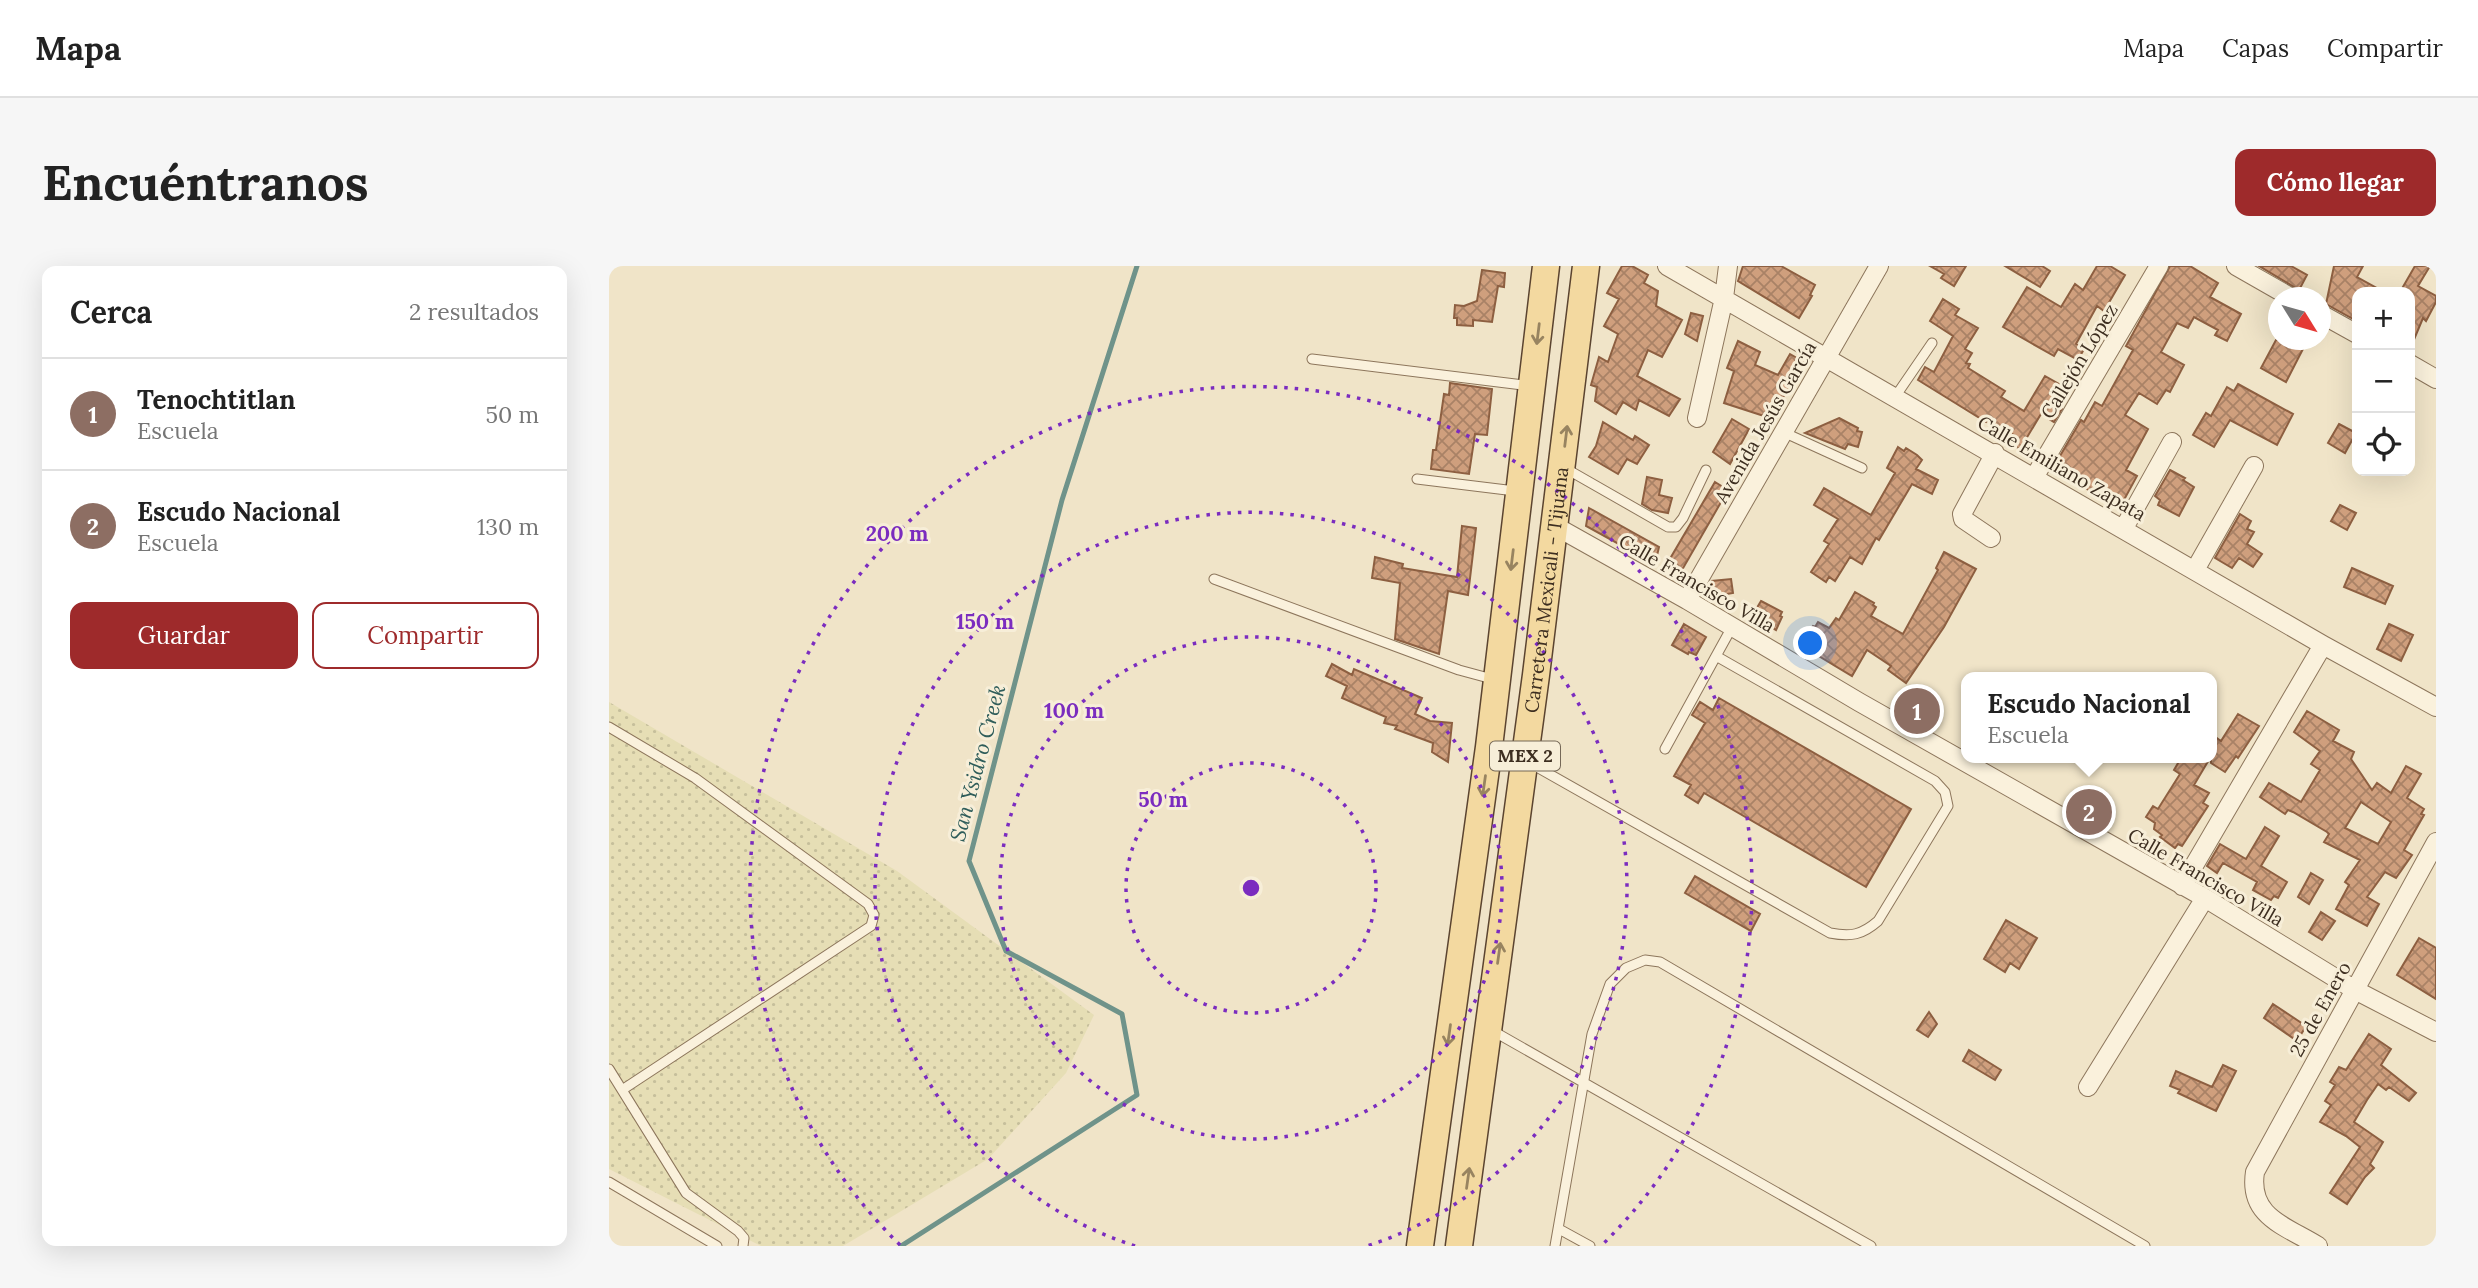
<!DOCTYPE html>
<html lang="es">
<meta charset="utf-8">
<style>
:root{--surface:#fff;--page:#f6f6f6;--text:#222;--muted:#767676;--line:#e0e0e0;--accent:#9e2a2b}
body{margin:0;font-family:Lora,serif;background:var(--page);color:var(--text)}
.controls{position:absolute;right:21px;top:21px;display:grid;overflow:hidden;border-radius:14px;box-shadow:0 7px 28px #0002}
.controls button{width:63px;height:63px;display:grid;place-items:center;padding:0;border:0;border-bottom:2px solid var(--line);background:var(--surface);color:var(--text);font:35px sans-serif}
.compass{position:absolute;left:1659px;top:21px;width:63px;height:63px;border-radius:50%;background:var(--surface);box-shadow:0 7px 28px #0002;rotate:127deg}
.you{position:absolute;left:1202px;top:378px;width:24px;height:24px;margin:-18px;border:5px solid #fff;border-radius:50%;background:#1a73e8;box-shadow:0 0 0 10px #1a73e833}
.badge{display:grid;place-items:center;width:46px;height:46px;border-radius:50%;background:var(--accent);color:#fff;font-size:23px;font-weight:700}
.pin{position:absolute;translate:-50% -50%;border:4px solid #fff;box-shadow:0 2px 7px #0006}
.popup{position:absolute;left:1352px;top:406px;width:256px;height:91px;box-sizing:border-box;display:grid;place-content:center;border-radius:14px;background:var(--surface);filter:drop-shadow(0 2px 5px #0005);font-size:23px;white-space:nowrap;color:var(--muted)}
.popup b{font-size:26px;color:var(--text)}
.popup::after{content:'';position:absolute;left:50%;top:100%;margin-left:-14px;border:14px solid transparent;border-top-color:var(--surface)}
.list{margin:0;padding:0;list-style:none}
h2{display:flex;justify-content:space-between;align-items:center;height:91px;margin:0;padding:0 28px;font-size:30px}
h2 small{font-size:23px;font-weight:400;color:var(--muted)}
.list li{display:grid;grid-template-columns:46px 1fr auto;gap:21px;align-items:center;box-sizing:border-box;height:112px;padding:0 28px;border-top:2px solid var(--line)}
.list b{display:block;font-size:26px;white-space:nowrap}
.list p{margin:0;font-size:23px;white-space:nowrap;color:var(--muted)}
.list em{font-size:23px;font-style:normal;color:var(--muted)}
.actions{display:flex;gap:14px;padding:21px 28px}
.actions a{flex:1;padding:16px 0;border:2px solid var(--accent);border-radius:14px;text-align:center;font-size:24px;color:var(--accent)}
.actions .main{background:var(--accent);color:#fff}
.icon{flex:none;width:38px;height:38px;fill:none;stroke:currentColor;stroke-width:2;stroke-linecap:round;stroke-linejoin:round}
.map{position:relative;flex:none;width:1827px;height:980px;overflow:hidden;border-radius:14px}
header{display:flex;align-items:center;gap:42px;box-sizing:border-box;height:98px;padding:0 35px;background:var(--surface);border-bottom:2px solid var(--line)}
header strong{font-size:33px}
nav{display:flex;gap:38px;margin-inline-start:auto;font-size:24px}
.intro{display:flex;align-items:center;justify-content:space-between;box-sizing:border-box;height:168px;padding:0 42px}
h1{margin:0;font-size:49px}
.button{padding:18px 32px;border-radius:14px;background:var(--accent);color:#fff;font-size:24px;font-weight:700}
main{display:flex;gap:42px;padding:0 42px}
aside{flex:1;background:var(--surface);border-radius:14px;box-shadow:0 7px 28px #0002}
.map>svg:first-child{display:block}
.farmland{fill:url(#farmland-dots)}
.lines{fill:none;stroke-linecap:round;stroke-linejoin:round}
.stream{stroke:#6f938a;stroke-width:5}
.building{fill:url(#building-cross-hatch);stroke:#8d5f41;stroke-width:2;fill-rule:evenodd}
.lane-casing{stroke:#8d765c;stroke-width:11}
.street-casing{stroke:#8d765c;stroke-width:20}
.primary-casing{stroke:#5b4430;stroke-width:29}
.lane{stroke:#faf1dc;stroke-width:9}
.street{stroke:#faf1dc;stroke-width:18}
.primary{stroke:#f3d9a0;stroke-width:26}
.oneway{stroke:#988460}
.ring{fill:none;stroke:#7b2cbf;stroke-width:3.5;stroke-dasharray:3.5 7}
.labels{text-anchor:middle;stroke-width:6;stroke-linejoin:round;paint-order:stroke}
.shield{fill:#f7eed8;stroke:#756857;stroke-width:2}
.shield-label{font-size:18px;font-weight:bold;fill:#3d2e20}
.street-label{font-size:19px;fill:#3d2e20;stroke:#f7eed8}
.water-label{font-size:21px;font-style:italic;fill:#2f5d5a;stroke:#f7eed8}
.centre{fill:#7b2cbf;stroke:#f7eed8;stroke-width:3.5}
.ring-label{font-size:21px;text-anchor:middle;font-weight:bold;fill:#7b2cbf;stroke:#f7eed8;stroke-width:6;stroke-linejoin:round;paint-order:stroke}
</style>
<header>
<strong>Mapa</strong>
<nav><a>Mapa</a><a>Capas</a><a>Compartir</a></nav>
</header>
<div class="intro"><h1>Encuéntranos</h1><a class="button">Cómo llegar</a></div>
<main>
<aside>
<h2>Cerca<small>2 resultados</small></h2>
<ul class="list">
<li><span class="badge" style="background:#8d6e63">1</span><div><b>Tenochtitlan</b><p>Escuela</p></div><em>50 m</em></li>
<li><span class="badge" style="background:#8d6e63">2</span><div><b>Escudo Nacional</b><p>Escuela</p></div><em>130 m</em></li>
</ul>
<div class="actions"><a class="main">Guardar</a><a>Compartir</a></div>
</aside>
<div class="map">
<svg width="1827" height="980" viewBox="0 0 1827 980">
<defs>
<pattern id="farmland-dots" width="8" height="8" patternUnits="userSpaceOnUse" patternTransform="scale(1.75)"><rect width="8" height="8" fill="#e6deb5"/><path d="M2 2h.1M6 6h.1" fill="none" stroke="#c6bf9b" stroke-width="1.8" stroke-linecap="round"/></pattern>
<pattern id="building-cross-hatch" width="8" height="8" patternUnits="userSpaceOnUse" patternTransform="scale(1.75)"><rect width="8" height="8" fill="#cf9f7d"/><path d="M0 0l8 8M0 8l8-8" fill="none" stroke="#a98266"/></pattern>
</defs>
<rect width="100%" height="100%" fill="#f0e4c8"/>
<!-- farmland -->
<path class="farmland" d="M0,436L288,605L485,749L457,807L379,893L234,980H152L0,903Z"/>
<g class="lines">
<!-- stream -->
<path class="stream" d="M292,980L528,829L513,748L397,685L360,595L453,234L528,0"/>
</g>
<!-- building -->
<path class="building" d="M1013,0H1023L1039,9L1035,17L1049,25L1047,40L1073,54L1053,91L1039,84L1028,110L1071,133L1060,150L1030,134L1027,144L1014,136L1007,148L986,135L988,121L982,119L990,91L999,96L1009,68L995,60L1010,33L998,27Z
M1134,0H1172L1206,19L1201,29L1203,30L1190,52L1129,15Z
M1321,0H1357L1345,20L1332,12L1335,8Z
M1396,0H1433L1441,5L1431,21Z
M1488,0H1501L1516,9L1495,45L1488,40L1467,78L1475,83L1469,94L1449,83L1445,90L1394,61L1418,21L1452,41L1466,18L1474,24Z
M1561,0H1581L1609,17L1601,31L1632,48L1618,75L1606,69L1609,64L1585,51L1579,62L1568,57L1552,86L1575,99L1561,126L1557,124L1548,138L1530,127L1516,149L1539,163L1517,204L1528,210L1510,243L1444,202L1472,154L1475,156L1486,136L1493,140L1524,84L1517,80Z
M1650,0H1682L1698,9L1690,24Z
M1725,0H1754L1748,11L1775,26H1748V46L1744,53L1717,38Z
M1806,0H1821L1809,20L1827,30V36L1817,55L1814,52L1801,83V26H1791Z
M873,4L896,7L895,21L889,20L883,56L864,54V60L848,59V52H845L846,39L855,40L868,35Z
M1334,33L1350,43L1346,49L1369,62L1356,83L1363,87L1357,97L1361,98L1359,102L1396,125L1392,131L1415,145L1436,110L1459,123L1449,140L1453,143L1445,156L1432,148L1411,183L1400,177L1405,169L1379,154L1377,156L1309,114L1316,101L1325,106L1344,70L1321,55Z
M1082,47L1094,50L1088,75L1076,68Z
M1667,74H1680L1695,81L1677,116L1652,102Z
M1129,75L1151,86L1146,99L1169,109L1181,88L1195,96L1173,133L1167,129L1155,150L1115,137L1125,105L1118,102Z
M841,117L883,123L878,169L866,168L860,208L822,203L824,184H827L835,128L840,129Z
M1629,118L1684,148L1668,179L1621,154L1605,181L1584,169L1597,147L1602,150L1618,121L1625,125Z
M1230,152L1249,162L1248,165L1253,166L1249,181L1239,178L1236,183L1196,167Z
M1123,153L1140,163L1121,198L1104,186Z
M994,156L1024,174L1026,170L1040,179L1028,198L1018,193L1009,208L980,191L987,180Z
M1730,158L1747,167L1736,187L1719,177Z
M1289,181L1295,185L1297,182L1308,189L1313,194L1307,203L1329,214L1323,228L1303,218L1270,274L1267,272L1253,298L1241,291L1226,315L1220,311L1217,316L1202,306L1220,278L1215,275L1229,253L1205,239L1215,222L1262,249L1286,207L1278,202Z
M1561,204L1576,212L1574,214L1585,221L1570,250L1549,239L1551,234L1546,230Z
M1038,211L1053,214L1050,229L1063,232L1059,247L1043,244L1033,238Z
M1106,216L1119,224L1069,311L1055,303Z
M1731,239L1747,247L1738,264L1722,255Z
M980,242L1050,281L1046,298L977,260Z
M1631,248L1642,255L1638,263L1645,266L1638,278L1653,288L1644,301L1630,292L1623,302L1606,292Z
M853,260L867,262L859,329L839,325L830,388L786,373L791,317L763,312L766,291L794,298L793,302L848,311Z
M1335,286L1367,303L1335,361L1297,417L1279,404L1282,400L1258,384L1243,410L1203,386L1208,379L1196,371L1204,360L1206,361L1209,356L1220,362L1227,352L1230,354L1246,326L1265,337L1264,339L1267,341L1262,350L1294,368L1329,304L1327,302Z
M1743,302L1784,320L1776,338L1735,321Z
M1122,313L1124,327L1106,330L1103,315Z
M1152,335L1173,346L1171,350L1173,351L1167,364L1143,350Z
M1075,358L1097,371L1087,389L1080,386L1079,388L1063,379Z
M1780,358L1804,369L1792,395L1768,383Z
M723,398L743,409L745,403L813,432L806,448L821,455L843,457L839,496L823,486L824,477L786,463L788,460L775,457L777,451L733,432L738,420L717,410Z
M1110,432L1302,543L1257,621L1095,527L1089,537L1076,529L1082,519L1065,510L1096,457L1083,449L1091,436L1104,444Z
M1698,445L1730,464L1724,475L1745,486L1742,493L1763,524L1768,517L1782,527L1797,500L1812,508L1798,532L1815,543L1812,548L1815,549L1795,584L1803,589L1787,612L1776,606L1758,631L1770,638L1758,660L1727,643L1740,619L1736,616L1751,594L1715,576L1720,568L1718,566L1684,546L1679,544L1676,548L1651,531L1660,517L1692,536L1711,504L1702,498L1711,485L1685,466ZM1752,536L1782,556L1769,578L1736,562Z
M1629,448L1650,460L1629,492L1627,490L1616,506L1602,497V468L1612,475Z
M1572,492H1601L1585,519L1600,527L1594,537L1599,540L1573,580L1569,578L1566,582L1551,571L1553,569L1545,563L1546,557L1537,551L1544,540L1549,543L1571,508L1565,504Z
M1656,561L1670,570L1652,600L1678,616L1669,632L1665,630L1662,634L1644,624L1648,616L1614,597L1608,607L1598,600L1611,578L1637,593Z
M1702,607L1714,614L1700,638L1689,631Z
M1086,610L1151,648L1142,665L1076,627Z
M1712,646L1726,655L1713,674L1700,666Z
M1397,654L1428,672L1410,703L1401,697L1396,706L1375,693Z
M1810,672L1827,682V733L1788,709Z
M1664,738L1697,760L1688,775L1655,752Z
M1320,746L1328,758L1319,771L1308,764Z
M1760,768L1782,783L1772,799L1807,827L1800,835L1780,821L1777,824L1769,818L1758,834L1745,856L1774,876L1761,898L1765,902L1756,911L1738,938L1721,927L1751,881L1737,870L1711,856L1722,839L1716,835L1726,819L1721,816L1730,801L1737,804Z
M1360,784L1392,804L1386,814L1354,795Z
M1614,799L1627,805L1607,845L1569,827L1571,824L1561,820L1567,805L1603,821Z"/>
<g class="lines">
<!-- lane casing -->
<g class="lane-casing">
<path id="lane" d="M703,93L922,120
M1286,131L1323,77
M1174,166L1253,202
M954,201L1059,261H1067L1074,252L1097,204
M808,213L906,225
M605,313L850,404L887,414
M0,461L86,512L259,638L265,649L262,660L13,824
M1056,483L1107,390
M919,496L1221,667C1242,671 1253,669 1269,655L1339,540L1336,526L1326,515L1107,390L1123,361
M884,765L1262,980
M0,803L77,927L129,965L135,972L134,980
M0,916L108,980
M950,963L981,980
M946,980L983,768L1001,718L1017,702L1036,694L1051,696L1536,980"/>
</g>
<!-- street casing -->
<g class="street-casing">
<path id="street" d="M1058,0L1714,379L1827,441
M1627,0L1683,32
M1712,48L1748,68
M1801,98L1827,113
M1088,152L1115,32L1119,0
M1426,210L1550,0
M946,260L1078,334L1250,436L1596,632L1746,724L1827,766
M1515,262L1563,176
M1382,272L1354,253L1353,248L1386,187
M1586,304L1645,200
M1078,334L1270,0
M1573,620L1714,379
M1479,821L1596,632
M1709,980C1677,960 1639,951 1646,906L1827,576"/>
</g>
<!-- primary casing -->
<g class="primary-casing">
<g id="primary">
<path d="M811,980L880,481L937,0"/>
<path id="s1" d="M850,980L927,409L977,0"/>
</g>
</g>
<!-- lane -->
<use href="#lane" class="lane"/>
<!-- street -->
<use href="#street" class="street"/>
<!-- primary -->
<use href="#primary" class="primary"/>
</g>
<!-- one-way arrows -->
<defs><path id="oneway-shaft" d="M-6 0H5M1.5-3L5.5 0L1.5 3" fill="none" stroke-width="1.6" stroke-linecap="round" stroke-linejoin="round" transform="scale(1.75)"/></defs>
<g class="oneway">
<use href="#oneway-shaft" transform="translate(929 68) rotate(97)"/>
<use href="#oneway-shaft" transform="translate(957 170) rotate(-83)"/>
<use href="#oneway-shaft" transform="translate(903 294) rotate(97)"/>
<use href="#oneway-shaft" transform="translate(875 520) rotate(98)"/>
<use href="#oneway-shaft" transform="translate(890 687) rotate(-82)"/>
<use href="#oneway-shaft" transform="translate(840 769) rotate(98)"/>
<use href="#oneway-shaft" transform="translate(859 912) rotate(-82)"/>
</g>
<!-- distance rings -->
<g class="ring">
<circle cx="642" cy="622" r="125"/>
<circle cx="642" cy="622" r="251"/>
<path d="M526 980A376 376 0 1 1 758 980"/>
<path d="M291 979A501 501 0 1 1 993 979"/>
</g>
<g class="labels">
<!-- shield labels -->
<rect class="shield" x="881" y="475.5" width="70" height="29" rx="5"/>
<g class="shield-label">
<text x="916" y="496">MEX 2</text>
</g>
<!-- street labels -->
<g class="street-label">
<text transform="translate(1470 95) rotate(-59)" y="7">Callejón López</text>
<text transform="translate(1156 156) rotate(-60)" y="7">Avenida Jesús García</text>
<text transform="translate(1453 202) rotate(30)" y="7">Calle Emiliano Zapata</text>
<text transform="translate(1088 317) rotate(30)" y="7">Calle Francisco Villa</text>
<text dy="7" stroke="none"><textPath href="#s1" startOffset="662">Carretera Mexicali - Tijuana</textPath></text>
<text transform="translate(1597 611) rotate(30)" y="7">Calle Francisco Villa</text>
<text transform="translate(1711 743) rotate(-61)" y="7">25 de Enero</text>
</g>
<!-- water labels -->
<g class="water-label">
<text transform="translate(369 497) rotate(-75)" y="7">San Ysidro Creek</text>
</g>
</g>
<circle cx="642" cy="622" r="10" class="centre"/>
<g class="ring-label">
<text x="288" y="275">200 m</text>
<text x="376" y="363">150 m</text>
<text x="465" y="452">100 m</text>
<text x="554" y="541">50 m</text>
</g>
</svg>
<div class="controls">
<button>+</button>
<button>−</button>
<button><svg class="icon" aria-label="locate" viewBox="0 0 24 24"><circle cx="12" cy="12" r="6"/><path d="M12 2v4M12 18v4M2 12h4M18 12h4"/></svg></button>
</div>
<svg class="compass" viewBox="-18 -18 36 36"><path d="M0-13l5 13h-10z" fill="#e53935"/><path d="M0 13l5-13h-10z" fill="#767676"/></svg>
<div class="you"></div>
<div class="pin badge" style="left:1308px;top:445px;background:#8d6e63">1</div>
<div class="pin badge" style="left:1480px;top:546px;background:#8d6e63">2</div>
<div class="popup"><b>Escudo Nacional</b>Escuela</div>
</div>
</main>
